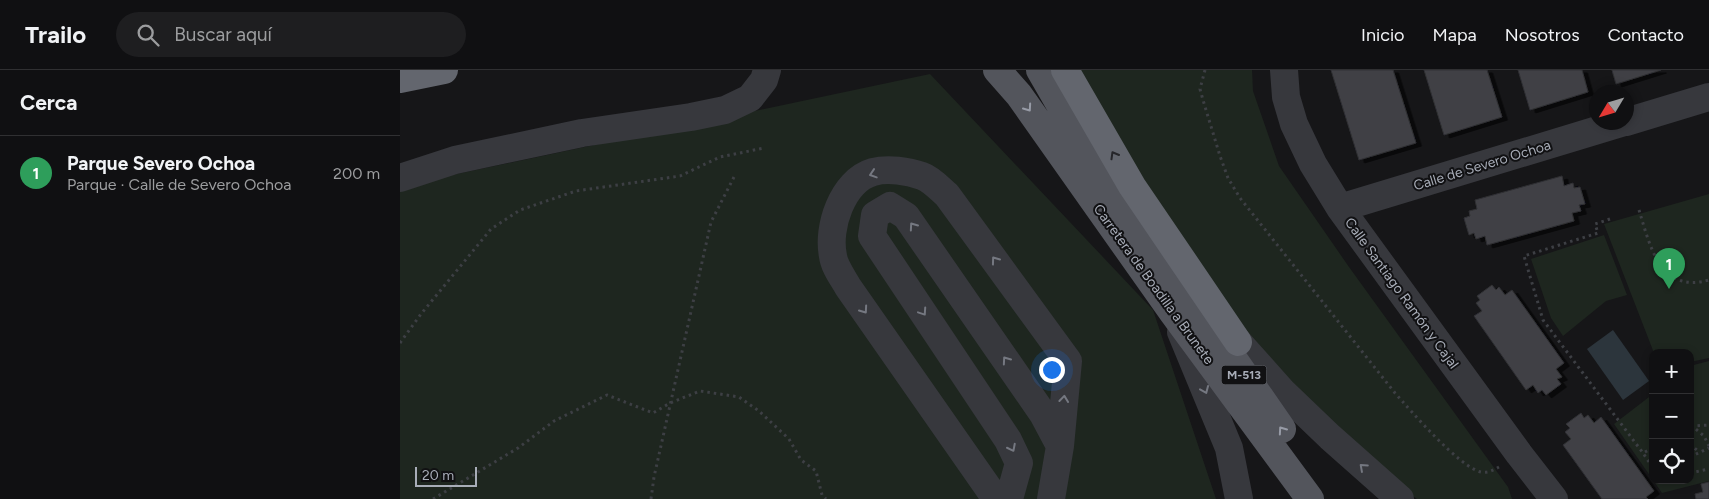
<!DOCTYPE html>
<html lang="es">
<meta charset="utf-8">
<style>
:root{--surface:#101012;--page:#1e1e20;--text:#f1f3f6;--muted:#9c9d9f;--line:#303032;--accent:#7c3aed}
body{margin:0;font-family:Figtree,sans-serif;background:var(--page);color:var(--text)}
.controls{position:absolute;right:15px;bottom:15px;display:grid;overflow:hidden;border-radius:10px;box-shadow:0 2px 8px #0003}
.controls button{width:45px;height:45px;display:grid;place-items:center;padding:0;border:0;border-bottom:1px solid var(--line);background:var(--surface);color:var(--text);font:25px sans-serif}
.compass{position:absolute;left:1189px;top:15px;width:45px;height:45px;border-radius:50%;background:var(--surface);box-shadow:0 2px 8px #0003;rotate:232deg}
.scale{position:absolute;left:15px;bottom:12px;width:62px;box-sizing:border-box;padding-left:5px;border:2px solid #a8adb8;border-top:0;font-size:14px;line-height:18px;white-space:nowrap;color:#a8adb8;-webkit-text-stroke:4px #111113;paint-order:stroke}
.you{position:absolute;left:651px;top:299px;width:18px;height:18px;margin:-12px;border:4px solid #fff;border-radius:50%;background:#1a73e8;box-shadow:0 0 0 8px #1a73e833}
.badge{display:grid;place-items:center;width:32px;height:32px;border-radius:50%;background:var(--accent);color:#fff;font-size:16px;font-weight:700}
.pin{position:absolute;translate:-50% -41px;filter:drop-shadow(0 1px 2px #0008)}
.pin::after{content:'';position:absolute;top:26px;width:18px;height:15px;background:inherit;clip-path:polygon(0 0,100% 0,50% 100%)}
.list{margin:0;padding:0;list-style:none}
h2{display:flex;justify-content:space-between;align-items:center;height:65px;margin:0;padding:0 20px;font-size:21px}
h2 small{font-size:16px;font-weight:400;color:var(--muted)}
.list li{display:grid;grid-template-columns:32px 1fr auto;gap:15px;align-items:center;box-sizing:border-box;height:75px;padding:0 20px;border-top:1px solid var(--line)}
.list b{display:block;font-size:19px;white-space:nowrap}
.list p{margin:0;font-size:16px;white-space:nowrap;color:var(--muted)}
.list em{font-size:16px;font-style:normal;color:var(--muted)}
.icon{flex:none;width:28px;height:28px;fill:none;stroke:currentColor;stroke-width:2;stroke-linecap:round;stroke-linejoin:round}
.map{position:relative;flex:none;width:1309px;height:429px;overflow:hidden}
header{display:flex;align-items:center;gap:30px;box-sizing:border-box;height:70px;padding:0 25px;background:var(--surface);border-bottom:1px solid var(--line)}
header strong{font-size:24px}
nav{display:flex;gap:28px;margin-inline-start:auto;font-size:18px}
.search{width:350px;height:45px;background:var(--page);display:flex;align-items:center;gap:12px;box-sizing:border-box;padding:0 18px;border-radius:28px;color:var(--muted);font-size:19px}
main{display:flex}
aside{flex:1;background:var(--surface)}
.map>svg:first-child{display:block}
.green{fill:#1e261f}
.water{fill:#2c353c}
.building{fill:#404145;stroke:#303034;filter:url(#shadow)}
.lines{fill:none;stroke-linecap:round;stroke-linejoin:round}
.path{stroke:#3d3f44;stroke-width:3;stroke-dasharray:2.5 4;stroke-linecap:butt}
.minor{stroke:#37383d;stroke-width:28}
.major{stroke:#53555c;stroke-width:28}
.highway{stroke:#63666e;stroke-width:28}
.oneway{stroke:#979ba6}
.oneway2{stroke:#26262a}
.oneway3{stroke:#757881}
.labels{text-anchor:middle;stroke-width:4;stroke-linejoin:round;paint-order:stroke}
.shield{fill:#111113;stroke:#7b7e86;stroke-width:1}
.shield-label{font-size:12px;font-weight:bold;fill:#a8adb8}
.street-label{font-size:14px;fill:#a8adb8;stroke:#111113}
</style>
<header>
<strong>Trailo</strong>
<div class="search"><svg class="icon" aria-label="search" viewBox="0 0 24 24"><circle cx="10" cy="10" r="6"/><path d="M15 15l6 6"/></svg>Buscar aquí</div>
<nav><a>Inicio</a><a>Mapa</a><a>Nosotros</a><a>Contacto</a></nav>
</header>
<main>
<aside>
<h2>Cerca<small></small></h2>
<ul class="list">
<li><span class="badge" style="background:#2e9e5b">1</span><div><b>Parque Severo Ochoa</b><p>Parque · Calle de Severo Ochoa</p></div><em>200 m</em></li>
</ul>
</aside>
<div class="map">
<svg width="1309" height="429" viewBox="0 0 1309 429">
<defs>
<filter id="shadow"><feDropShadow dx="5.5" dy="3" stdDeviation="0" flood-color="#0009"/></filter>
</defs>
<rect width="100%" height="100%" fill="#161618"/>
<!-- green -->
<path class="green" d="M669,0H852L853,21L879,96L949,197L1108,417L1112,429H1017L992,412L900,327L798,208Z
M530,4L753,240L816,429H0V116Z
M1309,124V288L1290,292V283H1254L1204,154Z
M1204,165L1227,225L1206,231L1163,266L1151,248L1131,189Z
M1309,291V411L1262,423L1253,410H1290V296Z
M1253,324V410L1214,354Z"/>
<!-- water -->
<path class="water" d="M1213,260L1249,311L1223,330L1187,279Z"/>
<!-- building -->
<path class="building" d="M931,0H993L1016,73L959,90Z
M1024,0H1087L1102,47L1044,65Z
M1118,0H1182L1188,22L1130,40Z
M1212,0H1261L1216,14Z
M1162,106L1164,116L1173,113L1174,118L1180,117L1185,134L1179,135L1181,141L1172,143L1174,151L1087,175L1085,166L1076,169L1074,163L1069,165L1064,148L1070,146L1069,141L1077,139L1075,130Z
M1092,215L1096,220L1099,217L1105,225L1112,220L1164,293L1156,299L1162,307L1157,309L1161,314L1146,325L1142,320L1138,323L1133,315L1126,320L1074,246L1082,241L1076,233L1080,230L1077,226Z
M1181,343L1184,348L1188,345L1194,353L1201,347L1254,421L1246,427L1248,429H1202L1163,375L1171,369L1165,362L1170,358L1166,354Z
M1309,412V429H1296L1295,424L1303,422L1301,414Z"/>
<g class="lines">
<!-- path -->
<path class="path" d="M805,0L800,19L803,30L820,86L828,108L840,128L995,323C1011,341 1059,397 1081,402C1089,403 1093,400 1099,397
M1239,140C1250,176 1260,224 1309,210
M1210,149L1195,154L1198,163L1124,186L1143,250L1243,383
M0,273L21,244L91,159L120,140L176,121L280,106L320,87L364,78
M1291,355L1304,366L1309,376
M1291,356L1309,355
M1290,374L1299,382
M1253,378L1243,383L1253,398
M1290,387L1309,378
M1290,403L1309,399
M33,429L118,378L154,351L207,325L253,343L270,333L300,321L339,327L359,341L389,369L401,390L416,401L422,425L426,429
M251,429L254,407L311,152L334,107"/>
<!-- minor -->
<path class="minor" d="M884,0L886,27L894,54L913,94L940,138L1119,384L1154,429
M1226,52L1309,27
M0,108L55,90L182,63L291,47L325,40L350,28L364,10L367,0
M940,138L1224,52
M823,255L882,321L930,367L1000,429
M781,262L829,378L839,429
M596,429L448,217C443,208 434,196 433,186C427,158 442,111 473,102C488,98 508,101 522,106C531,109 540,119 547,125L668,291L660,376L651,429
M609,429L619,393L608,370L472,166L475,145L490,136L506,146L643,344L660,376"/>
<!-- major -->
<path class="major" d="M597,0L619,25L773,243L910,429
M640,0L674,59L882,359"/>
<!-- highway -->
<path class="highway" d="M665,0L732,116L838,272
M0,9L44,0"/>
</g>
<!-- one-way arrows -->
<defs><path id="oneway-chevron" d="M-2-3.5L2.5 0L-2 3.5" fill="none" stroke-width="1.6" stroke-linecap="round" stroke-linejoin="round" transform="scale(1.25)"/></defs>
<g class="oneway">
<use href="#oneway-chevron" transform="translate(628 38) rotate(55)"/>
<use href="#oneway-chevron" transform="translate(882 360) rotate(-125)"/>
</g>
<use class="oneway2" href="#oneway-chevron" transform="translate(714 85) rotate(-120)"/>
<g class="oneway3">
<use href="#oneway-chevron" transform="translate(473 104) rotate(162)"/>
<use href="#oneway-chevron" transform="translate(513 156) rotate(-125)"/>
<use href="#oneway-chevron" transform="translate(595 190) rotate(-126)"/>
<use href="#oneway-chevron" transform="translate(464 240) rotate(55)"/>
<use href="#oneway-chevron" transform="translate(523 242) rotate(56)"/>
<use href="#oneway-chevron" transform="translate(606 290) rotate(-125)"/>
<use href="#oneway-chevron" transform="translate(805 320) rotate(67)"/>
<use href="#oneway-chevron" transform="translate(664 329) rotate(-84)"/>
<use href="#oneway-chevron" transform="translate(612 378) rotate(63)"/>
<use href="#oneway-chevron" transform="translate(963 397) rotate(-138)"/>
</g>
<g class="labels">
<!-- shield labels -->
<rect class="shield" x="821.5" y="295.5" width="45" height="19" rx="4"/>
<g class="shield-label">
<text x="844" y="309">M-513</text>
</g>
<!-- street labels -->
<g class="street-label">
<text transform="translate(1082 95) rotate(-17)" y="5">Calle de Severo Ochoa</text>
<text transform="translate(754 214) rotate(54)" y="5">Carretera de Boadilla a Brunete</text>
<text transform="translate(1002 223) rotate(54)" y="5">Calle Santiago Ramón y Cajal</text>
</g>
</g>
</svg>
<div class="controls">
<button>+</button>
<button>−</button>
<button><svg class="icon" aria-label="locate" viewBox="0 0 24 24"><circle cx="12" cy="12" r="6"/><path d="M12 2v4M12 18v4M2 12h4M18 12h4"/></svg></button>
</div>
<svg class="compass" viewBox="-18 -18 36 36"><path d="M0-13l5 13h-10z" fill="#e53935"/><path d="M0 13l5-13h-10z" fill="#9c9d9f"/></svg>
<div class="scale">20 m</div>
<div class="you"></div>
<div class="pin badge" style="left:1269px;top:219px;background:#2e9e5b">1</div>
</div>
</main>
